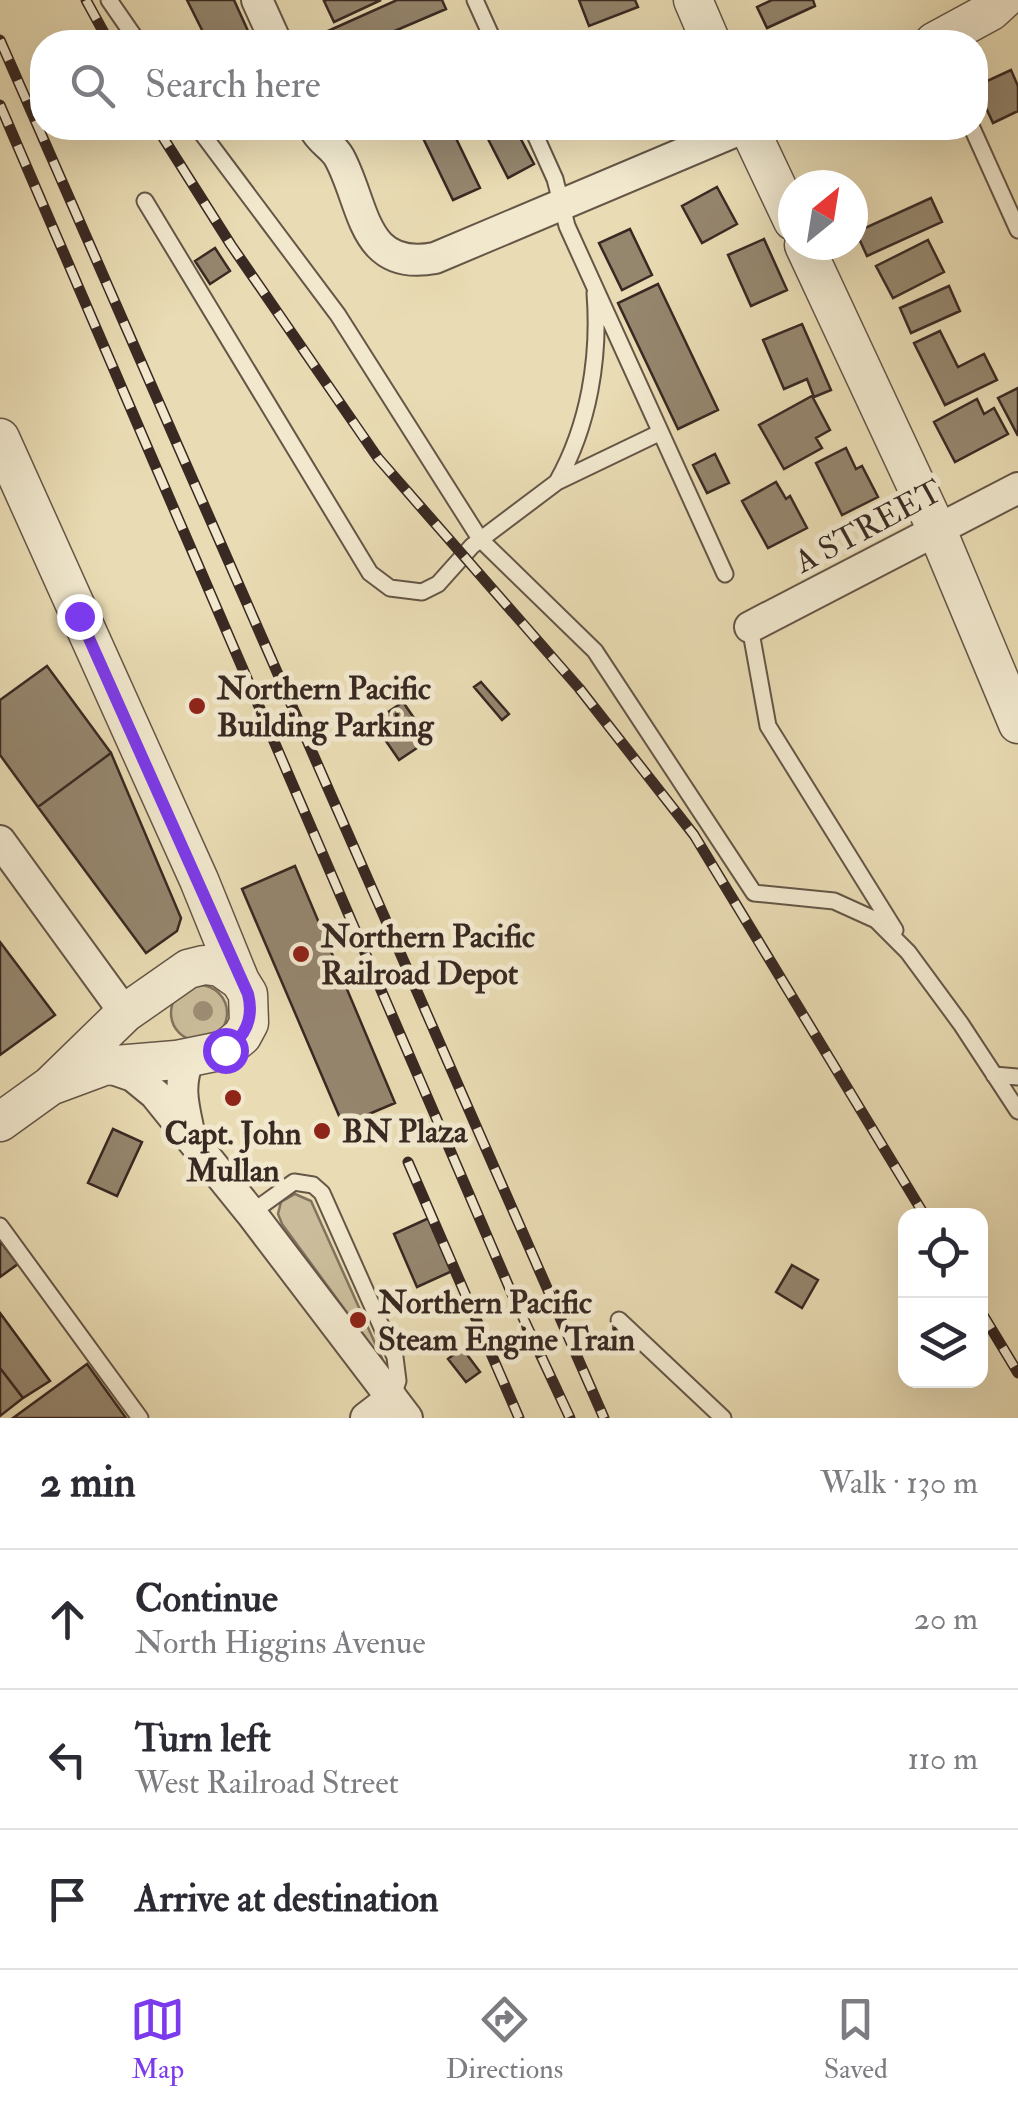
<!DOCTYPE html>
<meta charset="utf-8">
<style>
:root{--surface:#fff;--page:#f2f2f3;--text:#2b2b33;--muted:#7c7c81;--line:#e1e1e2;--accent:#7c3aed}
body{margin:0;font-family:"IM FELL Double Pica",serif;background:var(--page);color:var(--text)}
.controls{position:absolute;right:30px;bottom:30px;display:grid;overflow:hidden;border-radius:20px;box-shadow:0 10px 40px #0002}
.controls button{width:90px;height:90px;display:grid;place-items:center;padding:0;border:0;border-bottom:2px solid var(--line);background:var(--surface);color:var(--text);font:50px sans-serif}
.compass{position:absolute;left:778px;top:170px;width:90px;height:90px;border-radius:50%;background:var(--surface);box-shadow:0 10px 40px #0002;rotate:30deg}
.stop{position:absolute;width:30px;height:30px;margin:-22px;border:8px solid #7c3aed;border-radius:50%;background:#fff}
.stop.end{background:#7c3aed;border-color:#fff;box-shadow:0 2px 10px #0008}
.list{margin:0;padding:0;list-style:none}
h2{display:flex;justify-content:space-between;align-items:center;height:130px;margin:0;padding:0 40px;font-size:42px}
h2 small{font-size:32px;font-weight:400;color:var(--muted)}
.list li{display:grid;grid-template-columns:65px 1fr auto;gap:30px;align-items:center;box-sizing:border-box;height:140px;padding:0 40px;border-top:2px solid var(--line)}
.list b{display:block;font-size:38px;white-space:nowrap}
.list p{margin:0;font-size:32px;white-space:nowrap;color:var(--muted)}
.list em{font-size:32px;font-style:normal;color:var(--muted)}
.icon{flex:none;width:55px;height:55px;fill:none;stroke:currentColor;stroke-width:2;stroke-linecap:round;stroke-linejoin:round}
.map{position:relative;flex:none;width:1018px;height:1418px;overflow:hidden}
.search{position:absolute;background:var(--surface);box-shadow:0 10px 40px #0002;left:30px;right:30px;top:30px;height:110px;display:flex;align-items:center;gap:25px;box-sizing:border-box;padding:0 35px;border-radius:40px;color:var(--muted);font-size:38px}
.sheet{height:550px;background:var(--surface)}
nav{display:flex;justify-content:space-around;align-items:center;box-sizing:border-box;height:140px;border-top:2px solid var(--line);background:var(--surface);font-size:28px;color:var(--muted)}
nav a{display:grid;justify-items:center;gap:5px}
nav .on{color:var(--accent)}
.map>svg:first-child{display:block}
.green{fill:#cbbd9b;stroke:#82735f;stroke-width:2.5}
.building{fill:#95866e;stroke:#392923;stroke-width:2.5}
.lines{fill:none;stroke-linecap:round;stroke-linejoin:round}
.service-casing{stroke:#655647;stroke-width:19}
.minor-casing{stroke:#655647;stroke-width:34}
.tertiary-casing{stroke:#655647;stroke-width:41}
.service{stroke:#f1e8ce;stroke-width:15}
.minor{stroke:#f1e8ce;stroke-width:30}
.tertiary{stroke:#f1e8ce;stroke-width:38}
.rail-casing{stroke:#392923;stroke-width:11}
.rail{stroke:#f1e8ce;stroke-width:8;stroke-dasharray:22;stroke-linecap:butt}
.tree{fill:#9d8d74}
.route{stroke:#7c3aed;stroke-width:12}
.poi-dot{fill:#8f2418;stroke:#f1e8ce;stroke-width:4}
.labels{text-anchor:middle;stroke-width:10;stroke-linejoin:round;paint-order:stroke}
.street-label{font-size:32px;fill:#392923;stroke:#f1e8ce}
.poi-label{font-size:32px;font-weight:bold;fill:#392923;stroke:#f1e8ce;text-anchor:start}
</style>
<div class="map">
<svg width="1018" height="1418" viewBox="0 0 1018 1418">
<rect width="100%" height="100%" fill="#e9dbb3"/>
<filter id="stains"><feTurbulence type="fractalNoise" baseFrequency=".002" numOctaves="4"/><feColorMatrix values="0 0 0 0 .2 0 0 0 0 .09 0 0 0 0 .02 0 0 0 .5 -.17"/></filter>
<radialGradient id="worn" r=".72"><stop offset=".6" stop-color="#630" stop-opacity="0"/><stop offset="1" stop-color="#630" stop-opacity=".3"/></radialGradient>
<!-- green -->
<path class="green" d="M171 1013a28 28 0 1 1 56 0a28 28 0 1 1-56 0Z
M295,1194L311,1201L384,1363L282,1224L278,1214L281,1202Z"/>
<!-- building -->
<path class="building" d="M187,0H234L253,42H208Z
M327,0H381L334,22L324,1Z
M397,0H442L446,9L369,42H333L328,31Z
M579,0H635L638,7L589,26Z
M772,0H813L815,6L767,28L757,7Z
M1011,70L1018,86V111L993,123L976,86Z
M444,128H451L480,188L453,200L423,138Z
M501,128H515L534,164L508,178L486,135Z
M717,187L737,224L702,243L682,206Z
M931,198L942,222L867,256L856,232Z
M630,229L652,275L622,290L599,243Z
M764,239L787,290L751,306L728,255Z
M928,240L944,272L893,298L876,266Z
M215,248L230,271L210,284L195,261Z
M658,284L718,410L678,429L618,303Z
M949,286L960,311L911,333L900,308Z
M802,324L831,390L814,397L807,379L784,389L763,340Z
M940,331L958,367L984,354L997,380L945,405L914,343Z
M1018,388V436L998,398Z
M812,396L830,430L816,438L822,448L784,469L759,425Z
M977,399L984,414L994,408L1008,434L955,462L934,422Z
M846,448L856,469L862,466L878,497L842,515L816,463Z
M715,454L729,483L707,493L693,465Z
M776,482L786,499L790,496L807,528L768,548L742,501Z
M47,666L111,753L38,807L0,755V700Z
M481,682L509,714L502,720L474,687Z
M403,702L429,740L399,760L373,722Z
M111,753L181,918L177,931L146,953L38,807Z
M295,866L395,1103L343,1125L242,889Z
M0,942L55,1015L0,1055Z
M113,1129L142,1142L117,1196L88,1183Z
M429,1218L452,1271L417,1287L394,1234Z
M0,1241L18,1264L0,1277Z
M792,1265L818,1280L802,1308L776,1292Z
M0,1313L50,1381L23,1398L0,1368Z
M462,1348L480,1372L466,1382L448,1359Z
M87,1364L126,1418H13Z
M0,1368L23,1398L0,1416Z"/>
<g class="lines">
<!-- service casing -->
<g class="service-casing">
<path id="service" d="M109,0L138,42
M475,0L494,42
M198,128L338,315L480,539L595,651L754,893L834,901L876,920L908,952L961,1024L1018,1111
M532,128L555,179L567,226L725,574
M972,128L1018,230
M145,201L370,573L390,588L422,592L438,584L472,546L557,482L659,433
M557,482C589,425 600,358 595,293
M750,627L768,726L895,930
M994,1075L1018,1077
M251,1213L294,1182L313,1185L322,1193L395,1357L398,1381L392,1398
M0,1226L140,1418
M619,1320L723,1418"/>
</g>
<!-- minor casing -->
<g class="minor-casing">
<path id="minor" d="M257,0L276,42
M314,128C320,141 332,145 339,157C365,204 361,272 435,258L743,128
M750,627L1018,488
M0,841L125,1013
M104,1066L133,1076L155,1094L251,1213L407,1418
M189,1132C183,1104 177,1084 190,1057
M366,1418L392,1398"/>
</g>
<!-- tertiary casing -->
<g class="tertiary-casing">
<path id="tertiary" d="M693,0L711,42
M934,42L991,11L1003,0
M749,128L793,221
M804,245L936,528L1018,724
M0,438L199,880L240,981
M0,1122L50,1086L125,1013L188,969L204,965L220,967L240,981L248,994L249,1023L242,1036L225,1050L176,1060L104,1066L50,1086"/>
</g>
<!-- service -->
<use href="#service" class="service"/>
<!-- minor -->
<use href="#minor" class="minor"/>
<!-- tertiary -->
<use href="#tertiary" class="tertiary"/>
<!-- rail casing -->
<g class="rail-casing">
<path id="rail" d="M86,0L109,42
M0,40L604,1418
M0,105L512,1294L570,1418
M157,128L231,245L378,458L579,688L694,835L925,1216
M408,1162L519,1418
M980,1310L1018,1373"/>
</g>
<!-- rail -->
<use href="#rail" class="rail"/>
</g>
<!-- trees -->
<circle class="tree" cx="203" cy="1011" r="10"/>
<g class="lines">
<!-- route -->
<path class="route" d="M79,616L248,994C254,1018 246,1037 225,1050"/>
</g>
<!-- markers -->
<g class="poi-dot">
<circle cx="197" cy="706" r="10"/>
<circle cx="301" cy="954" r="10"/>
<circle cx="233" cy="1098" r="10"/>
<circle cx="322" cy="1131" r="10"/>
<circle cx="358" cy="1320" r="10"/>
</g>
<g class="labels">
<!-- street labels -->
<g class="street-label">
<text transform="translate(868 526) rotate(-28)" y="11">A STREET</text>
</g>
<!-- poi labels -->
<g class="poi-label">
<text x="217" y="699">Northern Pacific<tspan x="217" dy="37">Building Parking</tspan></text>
<text x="321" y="947">Northern Pacific<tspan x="321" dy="37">Railroad Depot</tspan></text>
<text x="342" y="1142">BN Plaza</text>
<text x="233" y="1144" text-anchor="middle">Capt. John<tspan x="233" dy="37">Mullan</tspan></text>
<text x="378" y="1313">Northern Pacific<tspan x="378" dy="37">Steam Engine Train</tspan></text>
</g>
</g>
<rect width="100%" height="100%" filter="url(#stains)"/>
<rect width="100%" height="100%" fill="url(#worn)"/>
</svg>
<div class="controls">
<button><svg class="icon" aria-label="locate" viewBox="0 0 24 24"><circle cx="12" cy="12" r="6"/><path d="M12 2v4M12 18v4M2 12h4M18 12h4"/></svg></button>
<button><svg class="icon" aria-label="layers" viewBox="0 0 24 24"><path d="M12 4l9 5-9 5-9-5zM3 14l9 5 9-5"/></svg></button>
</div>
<svg class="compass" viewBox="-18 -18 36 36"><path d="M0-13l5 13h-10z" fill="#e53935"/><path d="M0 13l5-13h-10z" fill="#7c7c81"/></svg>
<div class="stop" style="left:225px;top:1050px"></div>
<div class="stop end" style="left:79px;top:616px"></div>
<div class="search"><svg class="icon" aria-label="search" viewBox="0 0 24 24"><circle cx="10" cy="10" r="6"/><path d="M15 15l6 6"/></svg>Search here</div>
</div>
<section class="sheet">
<h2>2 min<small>Walk · 130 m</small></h2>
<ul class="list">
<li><svg class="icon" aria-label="ahead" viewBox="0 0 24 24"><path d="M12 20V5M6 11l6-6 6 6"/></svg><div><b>Continue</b><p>North Higgins Avenue</p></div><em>20 m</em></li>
<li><svg class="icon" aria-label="left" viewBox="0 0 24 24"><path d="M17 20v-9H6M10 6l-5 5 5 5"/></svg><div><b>Turn left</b><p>West Railroad Street</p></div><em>110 m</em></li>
<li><svg class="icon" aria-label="arrive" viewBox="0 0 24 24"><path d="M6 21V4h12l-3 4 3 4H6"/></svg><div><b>Arrive at destination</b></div></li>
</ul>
</section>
<nav>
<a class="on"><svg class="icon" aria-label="map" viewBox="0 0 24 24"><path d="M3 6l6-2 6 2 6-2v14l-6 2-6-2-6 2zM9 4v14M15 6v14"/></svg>Map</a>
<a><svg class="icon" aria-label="directions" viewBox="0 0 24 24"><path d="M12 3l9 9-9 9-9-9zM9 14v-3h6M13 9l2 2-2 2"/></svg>Directions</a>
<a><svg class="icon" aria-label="saved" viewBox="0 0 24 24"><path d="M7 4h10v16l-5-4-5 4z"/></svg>Saved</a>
</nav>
